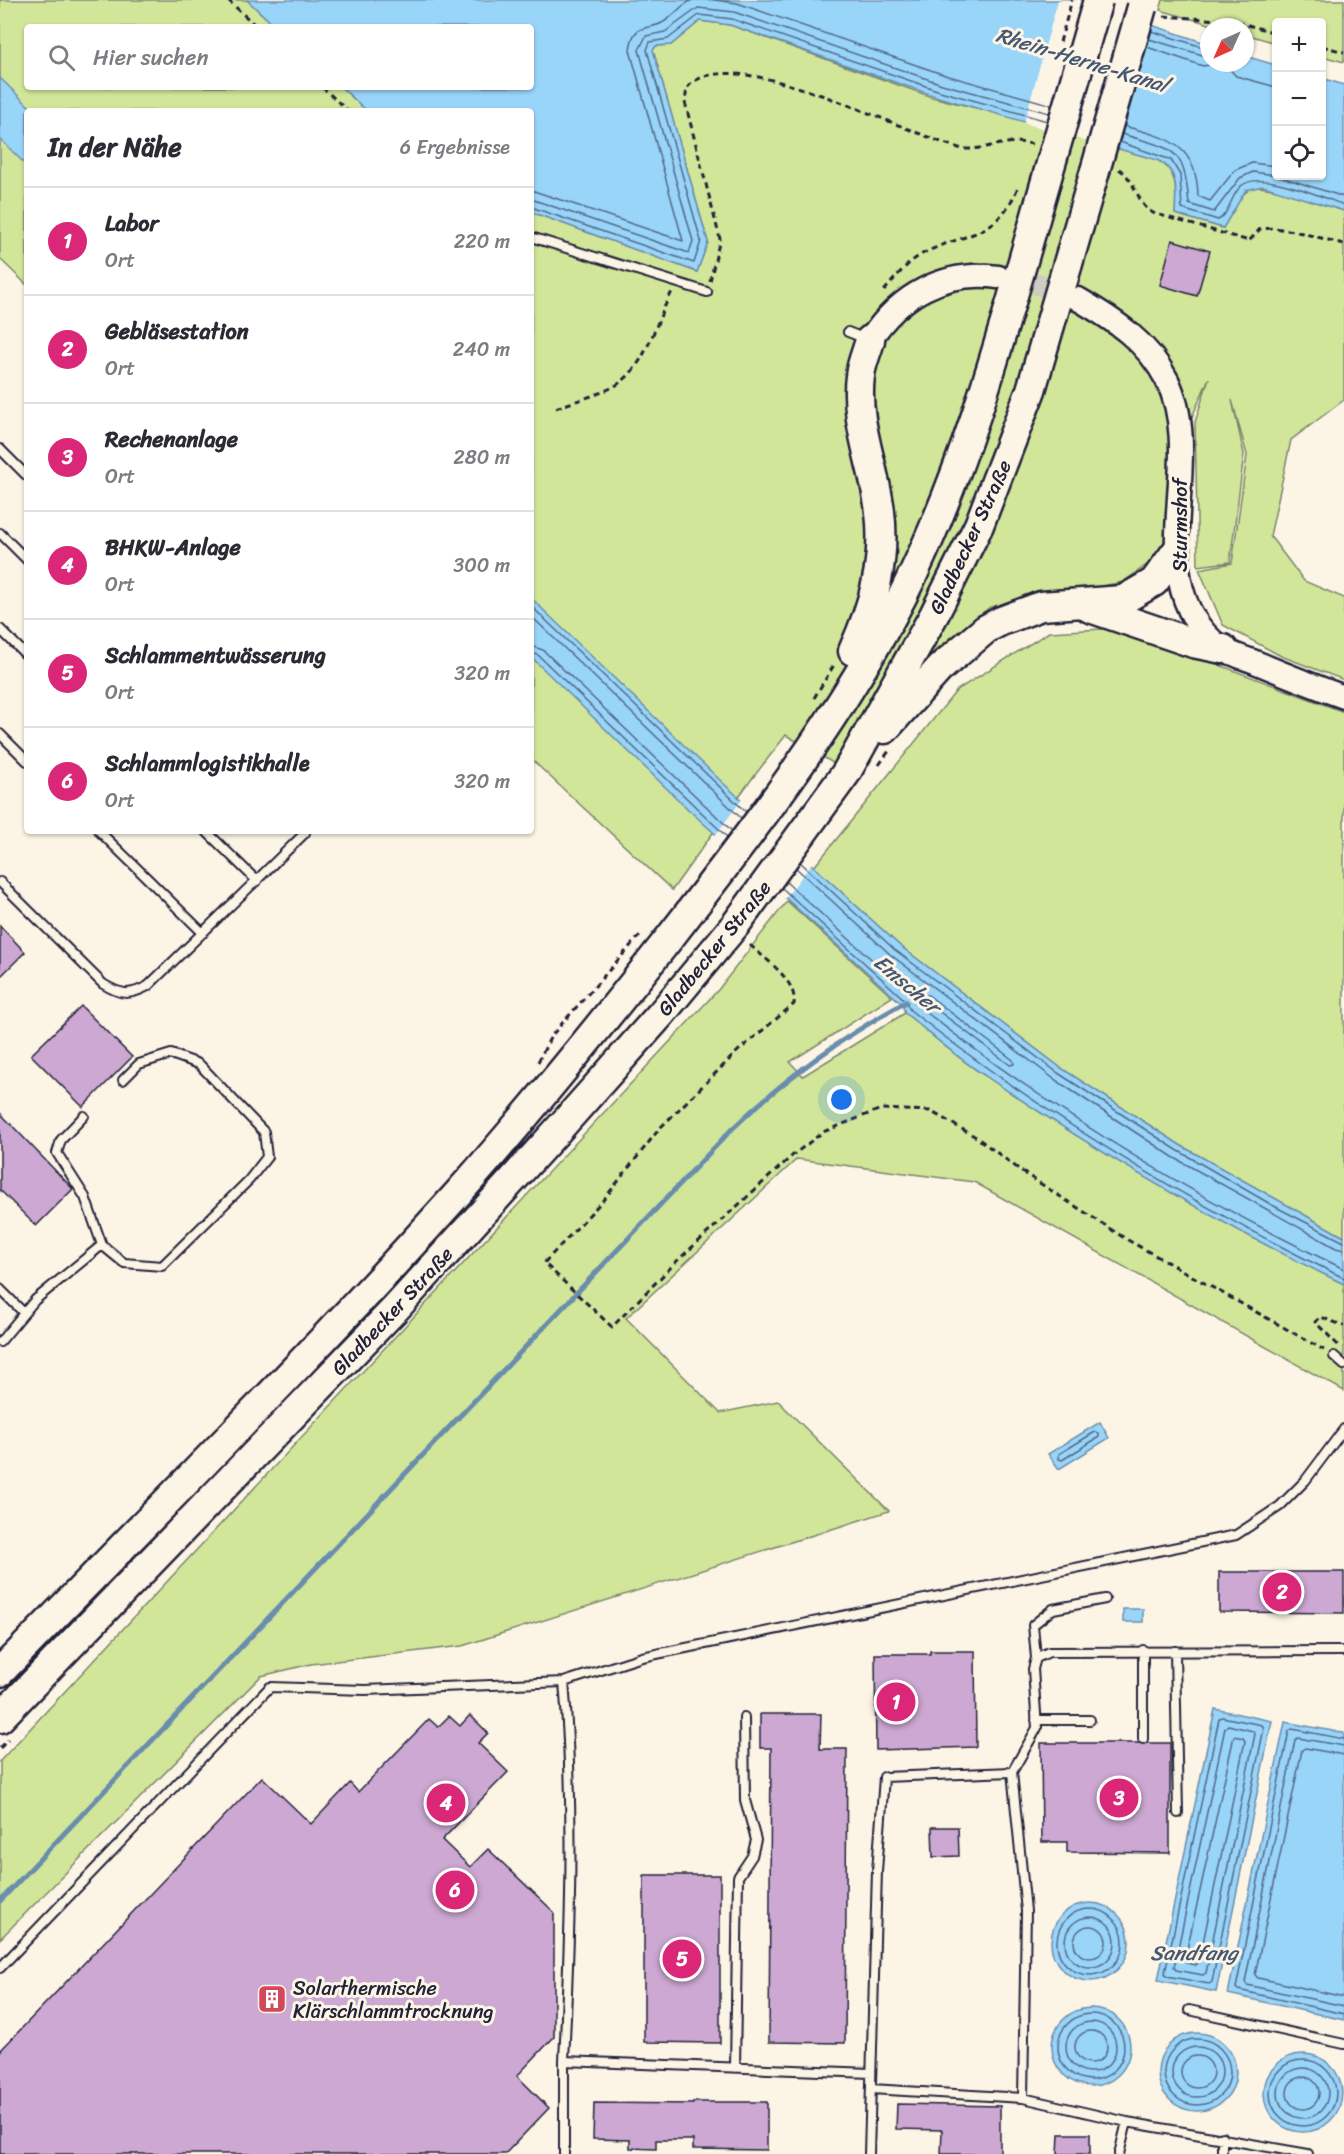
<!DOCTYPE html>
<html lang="de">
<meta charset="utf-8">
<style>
:root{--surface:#fff;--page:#f2f2f3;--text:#2b2b33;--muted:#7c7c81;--line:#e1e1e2;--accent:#db2777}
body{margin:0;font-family:Sriracha,sans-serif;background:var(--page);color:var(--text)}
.controls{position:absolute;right:18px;top:18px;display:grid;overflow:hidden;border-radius:6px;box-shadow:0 2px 4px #0004}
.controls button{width:54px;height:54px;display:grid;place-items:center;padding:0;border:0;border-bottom:2px solid var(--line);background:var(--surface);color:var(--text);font:30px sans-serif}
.compass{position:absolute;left:1200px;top:18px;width:54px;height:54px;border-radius:50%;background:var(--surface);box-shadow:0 2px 4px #0004;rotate:225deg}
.you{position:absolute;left:842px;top:1100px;width:21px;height:21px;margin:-15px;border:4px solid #fff;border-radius:50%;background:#1a73e8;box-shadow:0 0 0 9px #1a73e833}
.badge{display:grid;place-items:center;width:39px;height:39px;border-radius:50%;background:var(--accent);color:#fff;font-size:20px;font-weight:700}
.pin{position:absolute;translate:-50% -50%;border:3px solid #fff;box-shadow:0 2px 6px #0006}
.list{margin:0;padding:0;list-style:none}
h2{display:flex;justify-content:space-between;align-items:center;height:78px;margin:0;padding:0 24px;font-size:26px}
h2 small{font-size:20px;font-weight:400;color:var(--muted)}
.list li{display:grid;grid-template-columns:39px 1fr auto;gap:18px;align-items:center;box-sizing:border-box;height:108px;padding:0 24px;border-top:2px solid var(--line)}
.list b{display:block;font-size:22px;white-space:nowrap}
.list p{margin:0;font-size:20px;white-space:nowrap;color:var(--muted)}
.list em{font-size:20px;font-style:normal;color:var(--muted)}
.icon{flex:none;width:33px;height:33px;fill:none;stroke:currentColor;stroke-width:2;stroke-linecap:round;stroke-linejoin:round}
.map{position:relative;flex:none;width:1344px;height:2154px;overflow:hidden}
.search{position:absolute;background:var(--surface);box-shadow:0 2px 4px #0004;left:24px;top:24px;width:510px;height:66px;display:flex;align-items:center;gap:15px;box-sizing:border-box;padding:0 21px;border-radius:6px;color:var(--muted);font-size:22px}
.panel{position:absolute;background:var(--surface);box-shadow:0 2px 4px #0004;left:24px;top:108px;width:510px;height:726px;border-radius:6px}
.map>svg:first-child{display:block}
.green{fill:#d2e69a;stroke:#7a846a;stroke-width:1.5}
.water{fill:#99d4f9;stroke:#698dad;stroke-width:1.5}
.pier{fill:#fcf5e5}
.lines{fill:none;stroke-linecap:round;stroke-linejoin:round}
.shore{stroke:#526987;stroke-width:1.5}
.stream{stroke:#698dad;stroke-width:5}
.building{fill:#cca8d2;stroke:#22223b;stroke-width:1.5}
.secondary-tunnel{stroke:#d0cbc3;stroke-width:22;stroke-dasharray:22 11;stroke-linecap:butt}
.lane-casing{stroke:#22223b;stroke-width:12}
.secondary-casing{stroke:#22223b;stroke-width:27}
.highway-casing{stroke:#22223b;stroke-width:33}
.path{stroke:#22223b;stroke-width:3;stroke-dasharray:6 4.5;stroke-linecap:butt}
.lane{stroke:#fcf5e5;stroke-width:8}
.secondary{stroke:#fcf5e5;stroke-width:22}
.highway{stroke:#fcf5e5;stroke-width:28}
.highway-bridge-casing{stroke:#22223b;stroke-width:33;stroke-linecap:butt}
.path-bridge{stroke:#22223b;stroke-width:3;stroke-dasharray:6 4.5;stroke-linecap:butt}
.highway-bridge{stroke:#fcf5e5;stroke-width:28}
.labels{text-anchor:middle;stroke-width:6;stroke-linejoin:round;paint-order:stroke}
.street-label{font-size:20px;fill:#22223b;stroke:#fcf5e5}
.poi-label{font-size:20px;fill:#22223b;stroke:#fcf5e5;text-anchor:start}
.water-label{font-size:21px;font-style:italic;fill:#465774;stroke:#fcf5e5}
</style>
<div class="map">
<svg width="1344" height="2154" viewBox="0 0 1344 2154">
<rect width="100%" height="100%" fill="#fcf5e5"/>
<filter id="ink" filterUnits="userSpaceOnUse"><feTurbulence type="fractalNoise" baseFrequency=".0167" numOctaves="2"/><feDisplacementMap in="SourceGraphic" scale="12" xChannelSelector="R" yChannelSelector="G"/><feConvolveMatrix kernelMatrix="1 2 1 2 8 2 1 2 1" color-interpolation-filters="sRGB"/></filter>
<g filter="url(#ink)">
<!-- green -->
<path class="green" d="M0,0H247L276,27H27V87H341L367,111H27V285L0,259Z
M1163,0H1344V62L1322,56V22H1276V43L1245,34V27H1220L1160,10Z
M700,21L730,25L932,97L1012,117L1157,160C1179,170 1176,192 1175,214L1223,228L1240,197L1254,186L1278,190L1344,211V400L1291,440L1270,536L1304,581L1344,598V680L1281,656L1223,625L1199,569L1232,563L1247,455L1232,400L1244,454L1230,562L1198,566L1195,422L1209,378L1172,463L1163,553L1123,582L990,607L933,652L843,769L786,735L745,788L672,890L531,759V212L697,272L708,242L653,50L656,46L671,45Z
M1121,628L1344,712V1237L1180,1145L1061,1068L899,945L814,867L957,690L1049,632Z
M787,901L892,997L790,1062L803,1076L905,1013C931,1034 956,1057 984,1075C1099,1153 1219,1224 1344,1284V1391L974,1182L797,1159L626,1318L720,1413L778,1401L889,1511L462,1646L311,1664L261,1676L0,1939V1761L718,990Z"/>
<!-- water -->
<path class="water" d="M247,0H1076L1209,44V63H1245V56L1276,65V176H1322V78L1344,85V211L1263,186L1246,190L1223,228L1175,214C1176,192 1180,170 1157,160L938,97L730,25L700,21L671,45L656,46L653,50L708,242L697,272L531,212V111H367L341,87H531V27H276Z
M0,78L34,111H27V166L0,139Z
M531,598L722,782L899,945L1061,1068L1180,1145L1344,1237V1284C1219,1224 1099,1153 984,1075C956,1057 931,1034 905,1013L902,1004L691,812L531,657Z
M1100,1422L1109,1438L1059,1469L1048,1454Z
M1123,1609H1143V1622H1123Z
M1215,1709L1272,1721L1216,1992L1158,1980Z
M1285,1722L1344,1733V2020L1228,1994Z
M1051 1942a39 39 0 1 1 78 0a39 39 0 1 1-78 0Z
M1052 2047a39 39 0 1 1 78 0a39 39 0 1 1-78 0Z
M1158 2072a39 39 0 1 1 78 0a39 39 0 1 1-78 0Z
M1264 2093a39 39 0 1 1 78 0a39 39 0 1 1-78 0Z"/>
<!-- pier -->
<path class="pier" d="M1058,0H1085L1149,21L1112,149L1024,123Z
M743,798L813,862L783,901L714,837Z"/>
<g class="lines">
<!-- shore -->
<path class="shore" d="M714,0L737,3L945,75L1052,105
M1151,31L1209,49
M1149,39L1209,57
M1147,47L1203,66L1219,63
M1224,63L1236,76L1276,87
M1124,126C1168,138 1197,144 1198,196L1210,201L1235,170L1252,163L1276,166
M1122,134C1175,150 1184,146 1189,204L1214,212L1240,178L1253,172L1276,175
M1120,142L1171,160L1180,175L1182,209L1218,220C1229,215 1231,195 1241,186C1260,169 1322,197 1344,205
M1278,176L1344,197
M531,190L683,241L630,50C633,22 646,31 662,23C673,17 681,5 692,0
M531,199L689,253L693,241L639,50L646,36L665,32L698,8L734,12L942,84L1049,113
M531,207L694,263L701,241L647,50L650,42L668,39L699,15L732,19L940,91L1047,121
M531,606L746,812
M531,616L741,818
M531,646L543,650L732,831
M531,653L538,655L727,837
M800,862L895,950L1058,1073L1177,1150L1272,1205L1344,1242
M796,868L891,955L1054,1079L1173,1157L1336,1248L1344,1250
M786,882L911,995L917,1005C1048,1109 1194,1197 1344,1269
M782,888L905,1000L910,1010C1043,1115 1191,1204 1344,1278
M928,995L1013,1060L1014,1064L1010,1065L924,1000V996Z
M1095,1432L1099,1433V1437L1062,1460L1059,1459V1454Z
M1222,1717L1262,1725L1264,1728L1212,1982L1209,1984L1167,1976L1165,1973L1219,1719Z
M1228,1725L1253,1731L1255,1734L1206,1973L1203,1975L1176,1970L1174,1967L1225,1728Z
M1234,1736L1243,1738L1245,1741L1199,1962L1196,1965L1186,1963L1185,1959Z
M1344,1739L1292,1729L1289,1731L1236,1988L1238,1990L1344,2014
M1344,1746L1298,1738L1295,1740L1245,1982L1247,1985L1344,2006
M1344,1755L1305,1748L1302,1750L1255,1975L1258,1978L1344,1997
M1057 1942a33 33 0 1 1 66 0a33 33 0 1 1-66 0Z
M1065 1942a25 25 0 1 1 50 0a25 25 0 1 1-50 0Z
M1074 1942a16 16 0 1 1 32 0a16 16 0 1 1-32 0Z
M1058 2047a33 33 0 1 1 66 0a33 33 0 1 1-66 0Z
M1066 2047a25 25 0 1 1 50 0a25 25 0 1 1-50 0Z
M1075 2047a16 16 0 1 1 32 0a16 16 0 1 1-32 0Z
M1164 2072a33 33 0 1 1 66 0a33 33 0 1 1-66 0Z
M1172 2072a25 25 0 1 1 50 0a25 25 0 1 1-50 0Z
M1181 2072a16 16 0 1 1 32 0a16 16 0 1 1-32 0Z
M1270 2093a33 33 0 1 1 66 0a33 33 0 1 1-66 0Z
M1278 2093a25 25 0 1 1 50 0a25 25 0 1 1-50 0Z
M1287 2093a16 16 0 1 1 32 0a16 16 0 1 1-32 0Z"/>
<!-- stream -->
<path class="stream" d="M0,1901L732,1129C784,1079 842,1037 906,1002"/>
</g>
<!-- building -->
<path class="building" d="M1172,240L1210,251L1197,296L1160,285Z
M0,926L25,952L0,977Z
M81,1006L132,1057L83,1107L31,1055Z
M0,1113L73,1189L36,1226L0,1190Z
M1219,1572H1344V1613L1219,1612Z
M930,1651H975L976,1747L876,1750L875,1654H930Z
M760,1714H821L820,1749H847L845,2043L769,2042L771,1748H760Z
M470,1715L488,1733L478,1743L508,1772L442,1840L470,1867L488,1849L554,1912V2037L517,2076L549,2108L505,2154H0V2051L262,1777L311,1824L350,1783L358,1792L429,1719L438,1727L449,1716L460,1726Z
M1041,1743H1170V1853L1067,1852V1842H1042Z
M932,1827H958L959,1856L933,1857Z
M644,1875H720V2043L644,2042Z
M693,2102H767V2150L693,2149V2140H656V2149L630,2148V2140L593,2139L594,2103L693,2104Z
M897,2104L1000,2106V2154H941L942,2130L896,2129Z
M1059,2134H1090V2154H1058Z"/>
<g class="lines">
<!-- secondary-tunnel -->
<path class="secondary-tunnel" d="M1001,278L1038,284L1074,297"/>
<!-- lane casing -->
<g class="lane-casing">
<path id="lane" d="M531,237L707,292
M848,332L866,339
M0,449L27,476
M0,533L27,560
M0,629L27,656
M0,734L27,761
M99,831L203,933
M206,831L257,881
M0,882L103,984C121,995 129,996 148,986L305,833L303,831
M84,1116L61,1140L57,1153L85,1197L102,1245
M0,1289L23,1312
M0,1342L35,1300L102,1245L124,1263L162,1266L249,1180L267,1157L264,1132L199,1064L171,1054L139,1064L123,1080
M1334,1356L1344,1365
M1143,1650V1739
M1175,1651L1178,1813
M1036,1658L1033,1625L1053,1609L1105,1599
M1036,1720H1090
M1012,1772L1026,1911L1023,2098
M0,1968L270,1687L365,1690L564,1682
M1189,2010L1344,2044
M564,2061C570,1934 575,1808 564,1682L642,1657L1236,1535L1280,1506L1305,1481L1344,1429
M735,2068L738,1877L752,1856L756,1840L745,1800L744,1717
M871,2089L1023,2098L1127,2122L1119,2154
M1127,2122L1308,2154
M564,2154V2061L871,2073
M869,2154L877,1871L884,1777L1012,1772L1037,1728L1033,1669L1036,1658L1049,1652L1344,1651
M1222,2154V2137"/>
</g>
<!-- secondary casing -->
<g class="secondary-casing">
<path id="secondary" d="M1078,299C1114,320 1147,341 1167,380C1209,464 1135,583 1221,648C1231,654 1244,658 1255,662C1284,674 1314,686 1344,697
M870,340C899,295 944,270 998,277"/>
</g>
<!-- highway casing -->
<g class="highway-casing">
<path id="highway" d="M1090,608L1193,643L1223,649
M853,651C873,607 886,562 880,512C875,467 854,422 860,376C861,364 867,352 870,340
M885,729L940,668L986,629L1001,621L1041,606L1123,600L1154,582L1176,552
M0,1672C155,1513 313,1355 461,1190C534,1108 603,1022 671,936C755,828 841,717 903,595C972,457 1009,307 1052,160
M0,1718L396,1308L557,1131L661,1014L736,924L846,773L934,615L979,525L1031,390L1095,171"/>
</g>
<!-- path -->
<path class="path" d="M228,0L257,27
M1164,16L1234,21L1276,33
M1322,46L1344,52
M322,87L348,111
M1119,169C1136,180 1137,205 1153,213L1249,241L1260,229L1274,228L1294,231L1344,244
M710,281L720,239L685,102L687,88C727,37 909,136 963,149C989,150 1005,138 1032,144
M884,291C896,277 907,262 924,253C965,232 997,239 1018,187
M556,408C574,401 596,396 613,387C647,369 654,323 672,292
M814,698L834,665
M879,765L889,751
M750,945C766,960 797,980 794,1004L738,1051L660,1128L605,1198L544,1263L612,1327L677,1261L793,1155L823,1132L881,1109L930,1111L976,1137L1024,1173L1126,1239L1324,1350
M538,1062L551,1036L640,935
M1338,1345L1315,1322L1321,1317L1344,1326
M0,1748L8,1740"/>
<!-- lane -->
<use href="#lane" class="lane"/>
<!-- secondary -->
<use href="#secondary" class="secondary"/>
<!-- highway -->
<use href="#highway" class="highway"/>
<!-- highway-bridge casing -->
<g class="highway-bridge-casing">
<path id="highway-bridge" d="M1052,160L1098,0
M1095,171L1142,7"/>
</g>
<!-- path-bridge -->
<path class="path-bridge" d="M1060,42L1072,0"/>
<!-- highway-bridge -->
<use href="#highway-bridge" class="highway-bridge"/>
</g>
</g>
<!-- icons -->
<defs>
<g id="building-square" transform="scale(1.5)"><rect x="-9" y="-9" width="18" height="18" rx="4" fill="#d1495b" stroke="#fcf5e5"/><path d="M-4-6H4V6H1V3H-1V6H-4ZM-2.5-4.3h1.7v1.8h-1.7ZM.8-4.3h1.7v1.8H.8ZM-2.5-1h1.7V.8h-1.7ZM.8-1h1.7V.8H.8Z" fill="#fff"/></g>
</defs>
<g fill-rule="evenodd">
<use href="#building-square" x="272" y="1999"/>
</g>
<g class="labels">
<!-- street labels -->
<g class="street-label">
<text transform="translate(1180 525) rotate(-90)" y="7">Sturmshof</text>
<text transform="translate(970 537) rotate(-65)" y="7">Gladbecker Straße</text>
<text transform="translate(714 948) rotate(-51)" y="7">Gladbecker Straße</text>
<text transform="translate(392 1311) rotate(-47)" y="7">Gladbecker Straße</text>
</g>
<!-- poi labels -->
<g class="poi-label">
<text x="293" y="1995">Solarthermische<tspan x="293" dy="23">Klärschlammtrocknung</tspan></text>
</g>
<!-- water labels -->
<g class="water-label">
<text transform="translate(1082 60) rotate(17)" y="7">Rhein-Herne-Kanal</text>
<text transform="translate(907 984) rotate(40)" y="7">Emscher</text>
<text x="1194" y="1960">Sandfang</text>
</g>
</g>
</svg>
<div class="controls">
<button>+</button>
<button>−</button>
<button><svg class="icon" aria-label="locate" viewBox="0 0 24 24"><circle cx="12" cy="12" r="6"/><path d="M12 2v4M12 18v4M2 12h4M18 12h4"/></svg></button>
</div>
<svg class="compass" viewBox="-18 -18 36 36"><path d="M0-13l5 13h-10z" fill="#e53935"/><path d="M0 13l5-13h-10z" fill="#7c7c81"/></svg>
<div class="you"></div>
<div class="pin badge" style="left:896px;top:1702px">1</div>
<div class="pin badge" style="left:1282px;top:1592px">2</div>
<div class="pin badge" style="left:1119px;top:1798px">3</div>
<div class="pin badge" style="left:446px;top:1803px">4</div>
<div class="pin badge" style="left:682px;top:1959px">5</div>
<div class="pin badge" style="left:455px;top:1890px">6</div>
<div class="search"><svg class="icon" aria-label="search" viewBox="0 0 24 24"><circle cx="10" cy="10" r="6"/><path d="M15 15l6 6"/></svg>Hier suchen</div>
<section class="panel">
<h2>In der Nähe<small>6 Ergebnisse</small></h2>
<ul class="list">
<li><span class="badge">1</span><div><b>Labor</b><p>Ort</p></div><em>220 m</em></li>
<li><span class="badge">2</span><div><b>Gebläsestation</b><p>Ort</p></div><em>240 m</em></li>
<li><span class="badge">3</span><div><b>Rechenanlage</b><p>Ort</p></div><em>280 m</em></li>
<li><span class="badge">4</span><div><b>BHKW-Anlage</b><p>Ort</p></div><em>300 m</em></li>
<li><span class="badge">5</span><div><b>Schlammentwässerung</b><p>Ort</p></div><em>320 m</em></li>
<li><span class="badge">6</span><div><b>Schlammlogistikhalle</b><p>Ort</p></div><em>320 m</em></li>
</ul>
</section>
</div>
